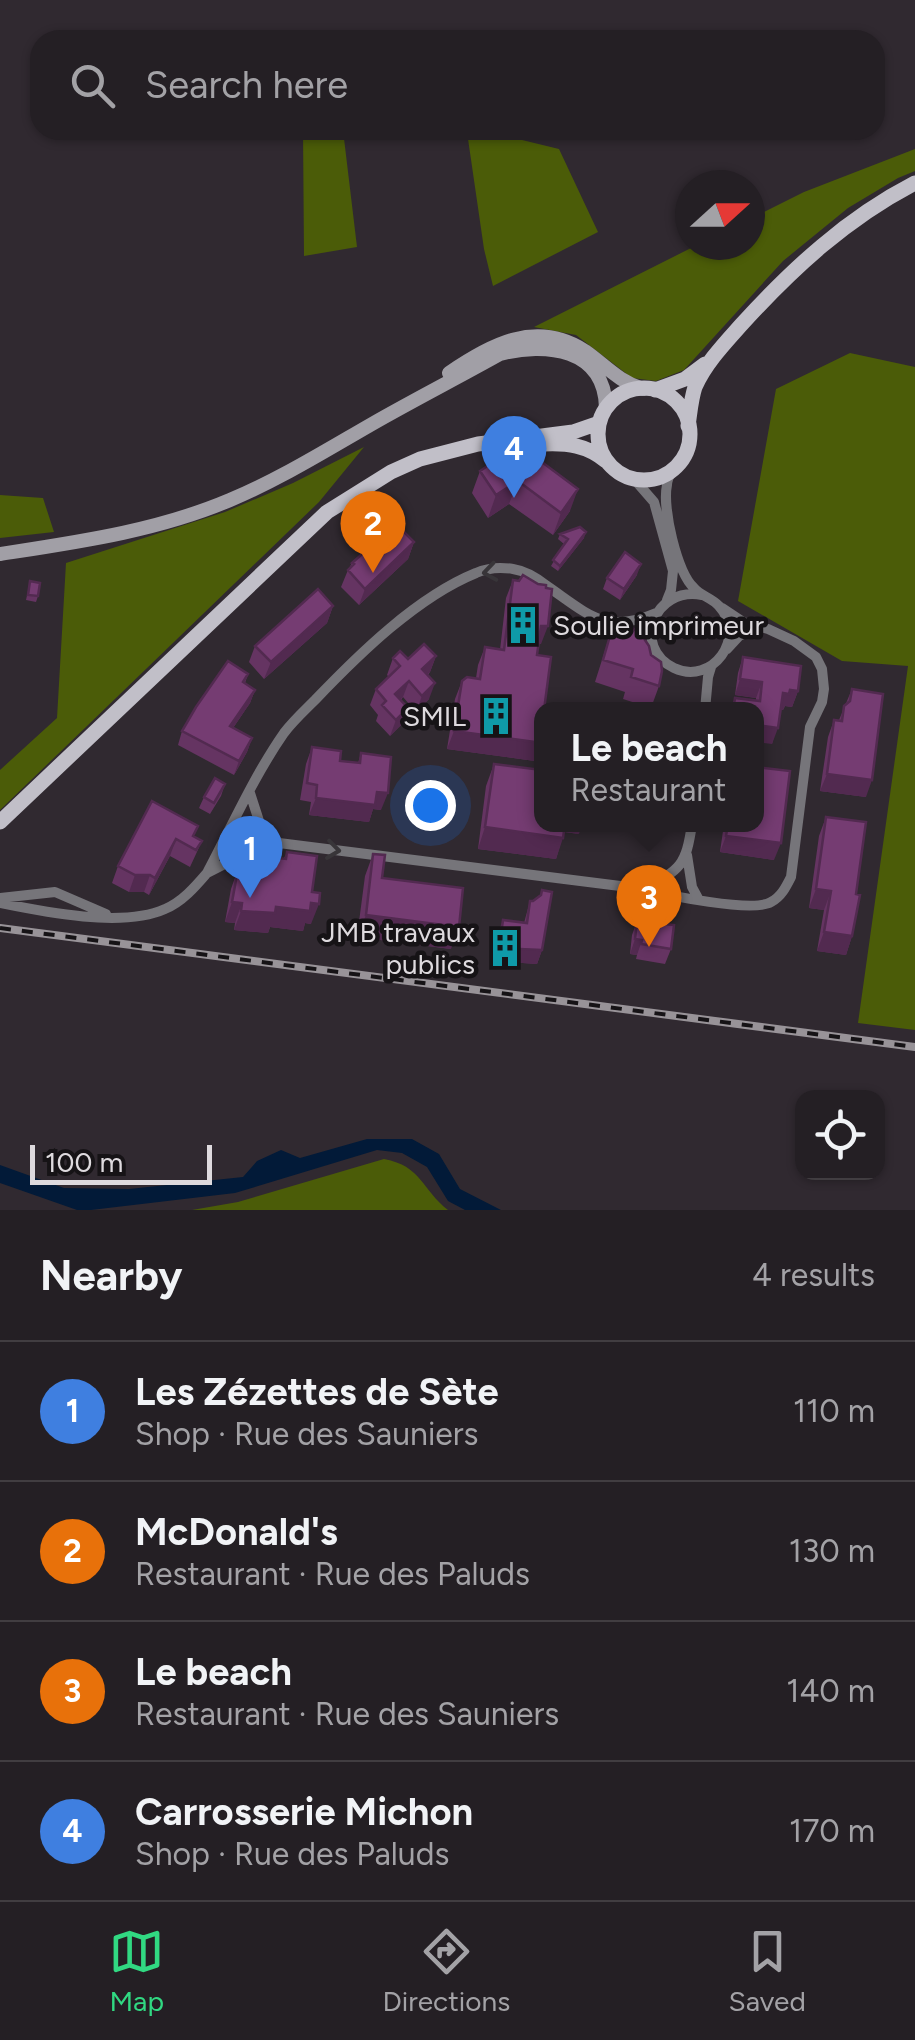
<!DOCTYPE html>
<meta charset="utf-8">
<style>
:root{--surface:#241f24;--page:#2c272c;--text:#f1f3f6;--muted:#a3a2a6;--line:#413d41;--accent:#31d882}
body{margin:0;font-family:Figtree,sans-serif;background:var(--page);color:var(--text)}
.controls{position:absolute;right:30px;bottom:30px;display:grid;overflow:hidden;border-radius:20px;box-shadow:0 2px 8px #0004}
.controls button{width:90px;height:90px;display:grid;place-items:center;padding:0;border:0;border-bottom:2px solid var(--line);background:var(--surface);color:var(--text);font:50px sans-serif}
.compass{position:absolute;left:675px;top:170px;width:90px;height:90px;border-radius:50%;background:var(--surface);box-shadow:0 2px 8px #0004;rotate:69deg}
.scale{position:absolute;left:30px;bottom:25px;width:182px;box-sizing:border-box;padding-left:10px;border:5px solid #dedade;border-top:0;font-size:28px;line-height:35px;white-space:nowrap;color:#dedade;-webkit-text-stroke:8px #161316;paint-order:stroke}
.you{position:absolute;left:430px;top:805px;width:35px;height:35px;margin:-25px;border:8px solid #fff;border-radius:50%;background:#1a73e8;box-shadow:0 0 0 15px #1a73e833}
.badge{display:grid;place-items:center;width:65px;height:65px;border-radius:50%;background:var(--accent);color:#fff;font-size:32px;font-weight:700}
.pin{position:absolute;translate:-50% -82px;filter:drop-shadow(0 2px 5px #0008)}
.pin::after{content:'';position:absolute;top:52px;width:35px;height:30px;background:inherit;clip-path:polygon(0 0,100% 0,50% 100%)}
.popup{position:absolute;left:534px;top:702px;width:230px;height:130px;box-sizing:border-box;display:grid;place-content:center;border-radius:20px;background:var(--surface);filter:drop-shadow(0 2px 8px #0005);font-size:32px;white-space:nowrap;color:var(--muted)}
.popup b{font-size:38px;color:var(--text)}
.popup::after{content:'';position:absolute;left:50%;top:100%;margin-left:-20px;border:20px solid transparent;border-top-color:var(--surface)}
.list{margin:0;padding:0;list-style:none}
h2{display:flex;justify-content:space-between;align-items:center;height:130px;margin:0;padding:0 40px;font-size:42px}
h2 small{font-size:32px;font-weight:400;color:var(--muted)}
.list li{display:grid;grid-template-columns:65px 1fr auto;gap:30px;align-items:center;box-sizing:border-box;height:140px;padding:0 40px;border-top:2px solid var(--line)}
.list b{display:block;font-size:38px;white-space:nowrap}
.list p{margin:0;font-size:32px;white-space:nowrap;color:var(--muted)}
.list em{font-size:32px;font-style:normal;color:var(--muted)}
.icon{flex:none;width:55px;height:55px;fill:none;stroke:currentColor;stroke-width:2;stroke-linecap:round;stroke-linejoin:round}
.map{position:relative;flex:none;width:915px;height:1210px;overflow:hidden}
.search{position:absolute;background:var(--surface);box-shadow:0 2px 8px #0004;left:30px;right:30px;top:30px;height:110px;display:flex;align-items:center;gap:25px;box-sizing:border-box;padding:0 35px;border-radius:30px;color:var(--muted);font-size:38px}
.sheet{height:690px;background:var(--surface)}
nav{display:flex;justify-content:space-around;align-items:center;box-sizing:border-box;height:140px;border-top:2px solid var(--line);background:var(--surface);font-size:28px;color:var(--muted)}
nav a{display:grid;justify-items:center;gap:5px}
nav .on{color:var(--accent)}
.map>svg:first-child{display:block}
.green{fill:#4b5c08}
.water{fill:#021a38}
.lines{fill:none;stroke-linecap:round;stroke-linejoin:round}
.minor{stroke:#76757a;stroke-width:10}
.secondary{stroke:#a19fa6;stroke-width:14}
.primary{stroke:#c1bfc8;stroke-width:15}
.rail-casing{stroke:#989398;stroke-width:8}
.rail{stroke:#161316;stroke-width:4;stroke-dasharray:11;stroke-linecap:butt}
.wall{fill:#653462}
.shaded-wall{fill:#522a50}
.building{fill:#753c72;stroke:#522a50;stroke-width:2.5}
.oneway{stroke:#383539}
.labels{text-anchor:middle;stroke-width:9;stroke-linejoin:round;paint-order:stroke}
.poi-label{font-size:28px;fill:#dedade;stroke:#161316;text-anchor:end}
</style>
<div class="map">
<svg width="915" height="1210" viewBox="0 0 915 1210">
<rect width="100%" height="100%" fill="#302930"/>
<!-- green -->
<path class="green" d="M303,130H343L357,247L304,256Z
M467,132L518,139L559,149L598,232L493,286L484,249Z
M915,149V171L898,178L848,208L783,261L684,370L656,381L632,378L576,335L534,327L697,245H750V219L804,192Z
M850,353L915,367V1030L858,1023L908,666L842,661L738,601L776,389Z
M364,447L319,502L0,810V770L57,718L66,563L225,512L293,483Z
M0,495L43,498L54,532L0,538Z
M384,1159C422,1166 422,1190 448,1210H192L238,1202Z"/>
<!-- water -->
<path class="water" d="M367,1139H412L439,1154L460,1189L501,1210H465L448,1201L427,1167L402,1153L377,1150L235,1193L91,1210H77L0,1183V1165L64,1188L129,1189L243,1177L257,1161L281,1150L300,1158Z"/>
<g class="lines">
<!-- minor -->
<path class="minor" d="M672,470C670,474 667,481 667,485C662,508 677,572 694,588C701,596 712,598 719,606C748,637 712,686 674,668C631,647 654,586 702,595
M634,479L654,502L673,571L671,590L667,600
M727,649L739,636L758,627
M705,710L708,677L711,667
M250,793L260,824L279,843
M687,855L692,887L699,900
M207,873L248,852L279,843L644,889C666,895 753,913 771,902C781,897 786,887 791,877L810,727L822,702L824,689L822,669L816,657L794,641L768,629L743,622L722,608
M644,888C681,870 686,865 692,824
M0,898L55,892L106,914
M0,903C44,912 123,928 165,909C182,902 195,887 207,873C232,826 254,776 284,733C293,721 305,710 315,700C359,654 417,597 476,573C487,568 501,567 513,569C526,571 537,578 547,586C588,614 605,635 656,613"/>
<!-- secondary -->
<path class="secondary" d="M449,373C490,345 536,319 585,351C605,365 619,382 643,389
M0,554C78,542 157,531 230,500C280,479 325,451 372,424C414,400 457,378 500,354C545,342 605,348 606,408"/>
<!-- primary -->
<path class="primary" d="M598 434a46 46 0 1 1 92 0a46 46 0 1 1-92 0Z
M655,390L685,379L705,364
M688,426C690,413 691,399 695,387C705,364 724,344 741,325C792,269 847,218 915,183
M544,444C567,443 587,445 606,461
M0,822L327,512L391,472L420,459L478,444L573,432L599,423"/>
<!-- rail casing -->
<g class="rail-casing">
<path id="rail" d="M0,928L915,1047"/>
</g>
<!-- rail -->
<use href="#rail" class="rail"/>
</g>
<!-- wall -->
<path class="wall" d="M519,445L570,511L553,535L509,504L488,518L472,493L480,471Z
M560,534L584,538L558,571L551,566L564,544L558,539Z
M414,542L408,559L359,605L341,587L348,570L352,563L369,549Z
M637,575L620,600L603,589L607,578Z
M513,580L541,644H538L537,655L542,710V762L447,749L455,699L462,681L476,678L478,665L485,647L500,650L506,598Z
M30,581L38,596L36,602L26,600Z
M333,606L327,623L264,679L249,662L255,646Z
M614,622L659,686L651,708L623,699L625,692L595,682Z
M436,656L430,672L428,675L429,699L416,712L403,697L401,700L402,724L390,736L376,721L378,715L370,705L376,689L389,677L387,675L393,658L408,659Z
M743,657L798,691L792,707L785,706L783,710H781L772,744L756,710H730L735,698L756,700V698L735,695L738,673Z
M248,674L245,683L255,690L250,703L233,728L252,738L247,752L234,775L178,745L182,731Z
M852,689L866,797L820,791L828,737L834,720H839Z
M312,747L340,761L358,763L361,753L381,810L373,809L369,822L309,815L311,802L300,800L306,764Z
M494,764L579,834L564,832L556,859L478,849L486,786Z
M225,784L221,796L210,814L199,808L204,797Z
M152,801L194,837L202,841L190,867L170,856L149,895L144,892H129L112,883L118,866Z
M826,817L856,894L852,936L846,955L817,951L824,910L809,908L819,836Z
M724,824H756L774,860L720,852Z
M287,852L312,892L311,924L305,923L303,931L270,927L268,933L234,930L235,923L225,922L231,889L238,869L243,870L249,855L284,858Z
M373,854L382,878L451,949L357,937L365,876Z
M530,901L542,950L537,964L494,961L498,933L503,920L524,923Z
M637,921L671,949L665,964L636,959L637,955L630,954L632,935Z"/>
<!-- shaded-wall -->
<path class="shaded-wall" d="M518,481L509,504L488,518L496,495Z
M578,489L570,511L553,535L561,513Z
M586,532L584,538L558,571L560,566Z
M414,542L408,559L359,605L365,589Z
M641,564L637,575L620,600L624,589Z
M333,606L327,623L264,679L271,662Z
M541,626H548L541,644H534Z
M436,656L430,672L416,685L422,669Z
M740,679L762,682L756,698L735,695Z
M409,681L403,697L389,710L395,694Z
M435,683L429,699L416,712L422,696Z
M255,690L250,703L225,740L230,726Z
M790,690L798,691L792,707L785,706L783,710L777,709L783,693Z
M408,708L402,724L390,736L396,720Z
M756,725L778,728L772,744L756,742Z
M454,731L542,743V762L447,749Z
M252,738L247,752L234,775L239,761Z
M827,774L872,780L866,797L820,791Z
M377,792L388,793L381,810L373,809L369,822L309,815L316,798Z
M561,824H582L579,834L559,831Z
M485,827L563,838L556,859L478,849Z
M726,836L781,843L774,860L720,852Z
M176,839L170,856L149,895L155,878Z
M135,875H150L144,892H129Z
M816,889L831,891L824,910L809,908Z
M232,902L242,903L235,923L225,922Z
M311,903L319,904L311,924L305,923L303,931L270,927L268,933L234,930L241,911Z
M366,915L459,927L451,949L357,937Z
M824,932L852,936L846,955L817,951Z
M635,939L642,940L637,955L630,954Z
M499,948L542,950L537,964L494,961Z"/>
<!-- building -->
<path class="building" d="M519,445L578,489L561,513L518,481L496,495L480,471Z
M396,524L414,542L365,589L348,570L354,564L352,563Z
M580,527L586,532L560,566L553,560L568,539L560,534Z
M625,552L641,564L624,589L607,578Z
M523,575L538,584L546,585V588L552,589L548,626H541L537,655L551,657L544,710H542V743L454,731L462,681L467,677L480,679L485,647L504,650L513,580L519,581Z
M30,581L40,583L38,596L28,595Z
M318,589L333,606L271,662L255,646Z
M614,622L631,627L641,634L649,646L651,655L661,662L662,671L659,686L631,677L633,669L603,660Z
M424,644L436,656L422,669L435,683L422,696L409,681L395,694L408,708L396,720L382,705L386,701L376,689L400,666L393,658L400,651L408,659Z
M743,657L801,666L798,691L790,690L789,694L783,693L778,728L756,725V710H733L735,698L760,701L762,682L740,679Z
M228,661L248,674L243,682L255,690L230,726L252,738L239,761L182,731L196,707Z
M852,689L883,694L872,780L827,774L834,720L842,721L844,706L850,701Z
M312,747L341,751L340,761L360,763L361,753L391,757L388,793L377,792L375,805L316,798L317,785L307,783Z
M494,764L542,770V824H565L563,838L485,827Z
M756,767L790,771L781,843L726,836L728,824H756Z
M215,778L225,784L214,803L204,797Z
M152,801L198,826L193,836L202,841L196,850L176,839L155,878L150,875H135L118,866Z
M826,817L866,822L856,894L860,895L852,936L824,932L831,891L816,889Z
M287,852L317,856L312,892L320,893L319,904L311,903L310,911L276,907L275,913L241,911L242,903L232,902L238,869L246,870L249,855L286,859Z
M373,854L385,855L382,878L463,888L459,927L366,915Z
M542,890L552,892L542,950L499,948L503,920L527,923L530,901H533L541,895Z
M637,921L674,925L671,949L641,944L642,940L635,939Z"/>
<!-- one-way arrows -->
<defs><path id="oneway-chevron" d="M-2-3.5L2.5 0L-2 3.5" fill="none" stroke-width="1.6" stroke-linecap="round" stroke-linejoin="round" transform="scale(2.5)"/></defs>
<g class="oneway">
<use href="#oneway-chevron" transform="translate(490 572) rotate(171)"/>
<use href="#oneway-chevron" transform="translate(333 850) rotate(7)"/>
</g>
<!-- icons -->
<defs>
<g id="building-bare" transform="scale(3)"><path d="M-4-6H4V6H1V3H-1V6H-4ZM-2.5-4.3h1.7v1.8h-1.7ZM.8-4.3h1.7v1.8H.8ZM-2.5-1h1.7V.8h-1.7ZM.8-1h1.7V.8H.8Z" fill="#0f9aa8" stroke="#161316" stroke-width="2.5" paint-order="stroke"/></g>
</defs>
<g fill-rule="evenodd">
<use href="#building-bare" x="523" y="625"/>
<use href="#building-bare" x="496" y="716"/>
<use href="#building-bare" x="505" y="948"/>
</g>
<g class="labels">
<!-- poi labels -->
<g class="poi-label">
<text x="553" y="635" text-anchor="start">Soulie imprimeur</text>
<text x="466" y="726">SMIL</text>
<text x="475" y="942">JMB travaux<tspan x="475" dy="32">publics</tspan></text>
</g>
</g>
</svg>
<div class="controls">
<button><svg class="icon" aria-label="locate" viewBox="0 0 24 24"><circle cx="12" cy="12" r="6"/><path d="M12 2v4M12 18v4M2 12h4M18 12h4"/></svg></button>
</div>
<svg class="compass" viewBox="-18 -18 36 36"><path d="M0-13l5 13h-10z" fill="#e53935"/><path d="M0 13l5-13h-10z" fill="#a3a2a6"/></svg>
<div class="scale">100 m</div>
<div class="you"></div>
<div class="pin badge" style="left:250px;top:898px;background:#3f7fe0">1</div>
<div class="pin badge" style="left:373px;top:573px;background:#e8710a">2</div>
<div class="pin badge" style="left:649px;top:947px;background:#e8710a">3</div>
<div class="popup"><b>Le beach</b>Restaurant</div>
<div class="pin badge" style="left:514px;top:498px;background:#3f7fe0">4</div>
<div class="search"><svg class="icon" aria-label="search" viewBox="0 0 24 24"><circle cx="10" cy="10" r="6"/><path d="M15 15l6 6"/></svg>Search here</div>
</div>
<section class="sheet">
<h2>Nearby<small>4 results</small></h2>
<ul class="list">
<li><span class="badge" style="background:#3f7fe0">1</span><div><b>Les Zézettes de Sète</b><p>Shop · Rue des Sauniers</p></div><em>110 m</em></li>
<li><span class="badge" style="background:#e8710a">2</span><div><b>McDonald's</b><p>Restaurant · Rue des Paluds</p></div><em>130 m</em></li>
<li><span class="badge" style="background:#e8710a">3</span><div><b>Le beach</b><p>Restaurant · Rue des Sauniers</p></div><em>140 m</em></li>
<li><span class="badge" style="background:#3f7fe0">4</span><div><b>Carrosserie Michon</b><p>Shop · Rue des Paluds</p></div><em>170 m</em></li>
</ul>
</section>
<nav>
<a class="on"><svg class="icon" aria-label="map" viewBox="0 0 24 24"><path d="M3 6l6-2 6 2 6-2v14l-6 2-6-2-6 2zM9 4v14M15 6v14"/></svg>Map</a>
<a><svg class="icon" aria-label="directions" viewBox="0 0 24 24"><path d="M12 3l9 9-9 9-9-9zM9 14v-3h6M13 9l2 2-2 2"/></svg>Directions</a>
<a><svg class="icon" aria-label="saved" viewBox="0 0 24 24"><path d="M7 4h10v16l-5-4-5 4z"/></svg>Saved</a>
</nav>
